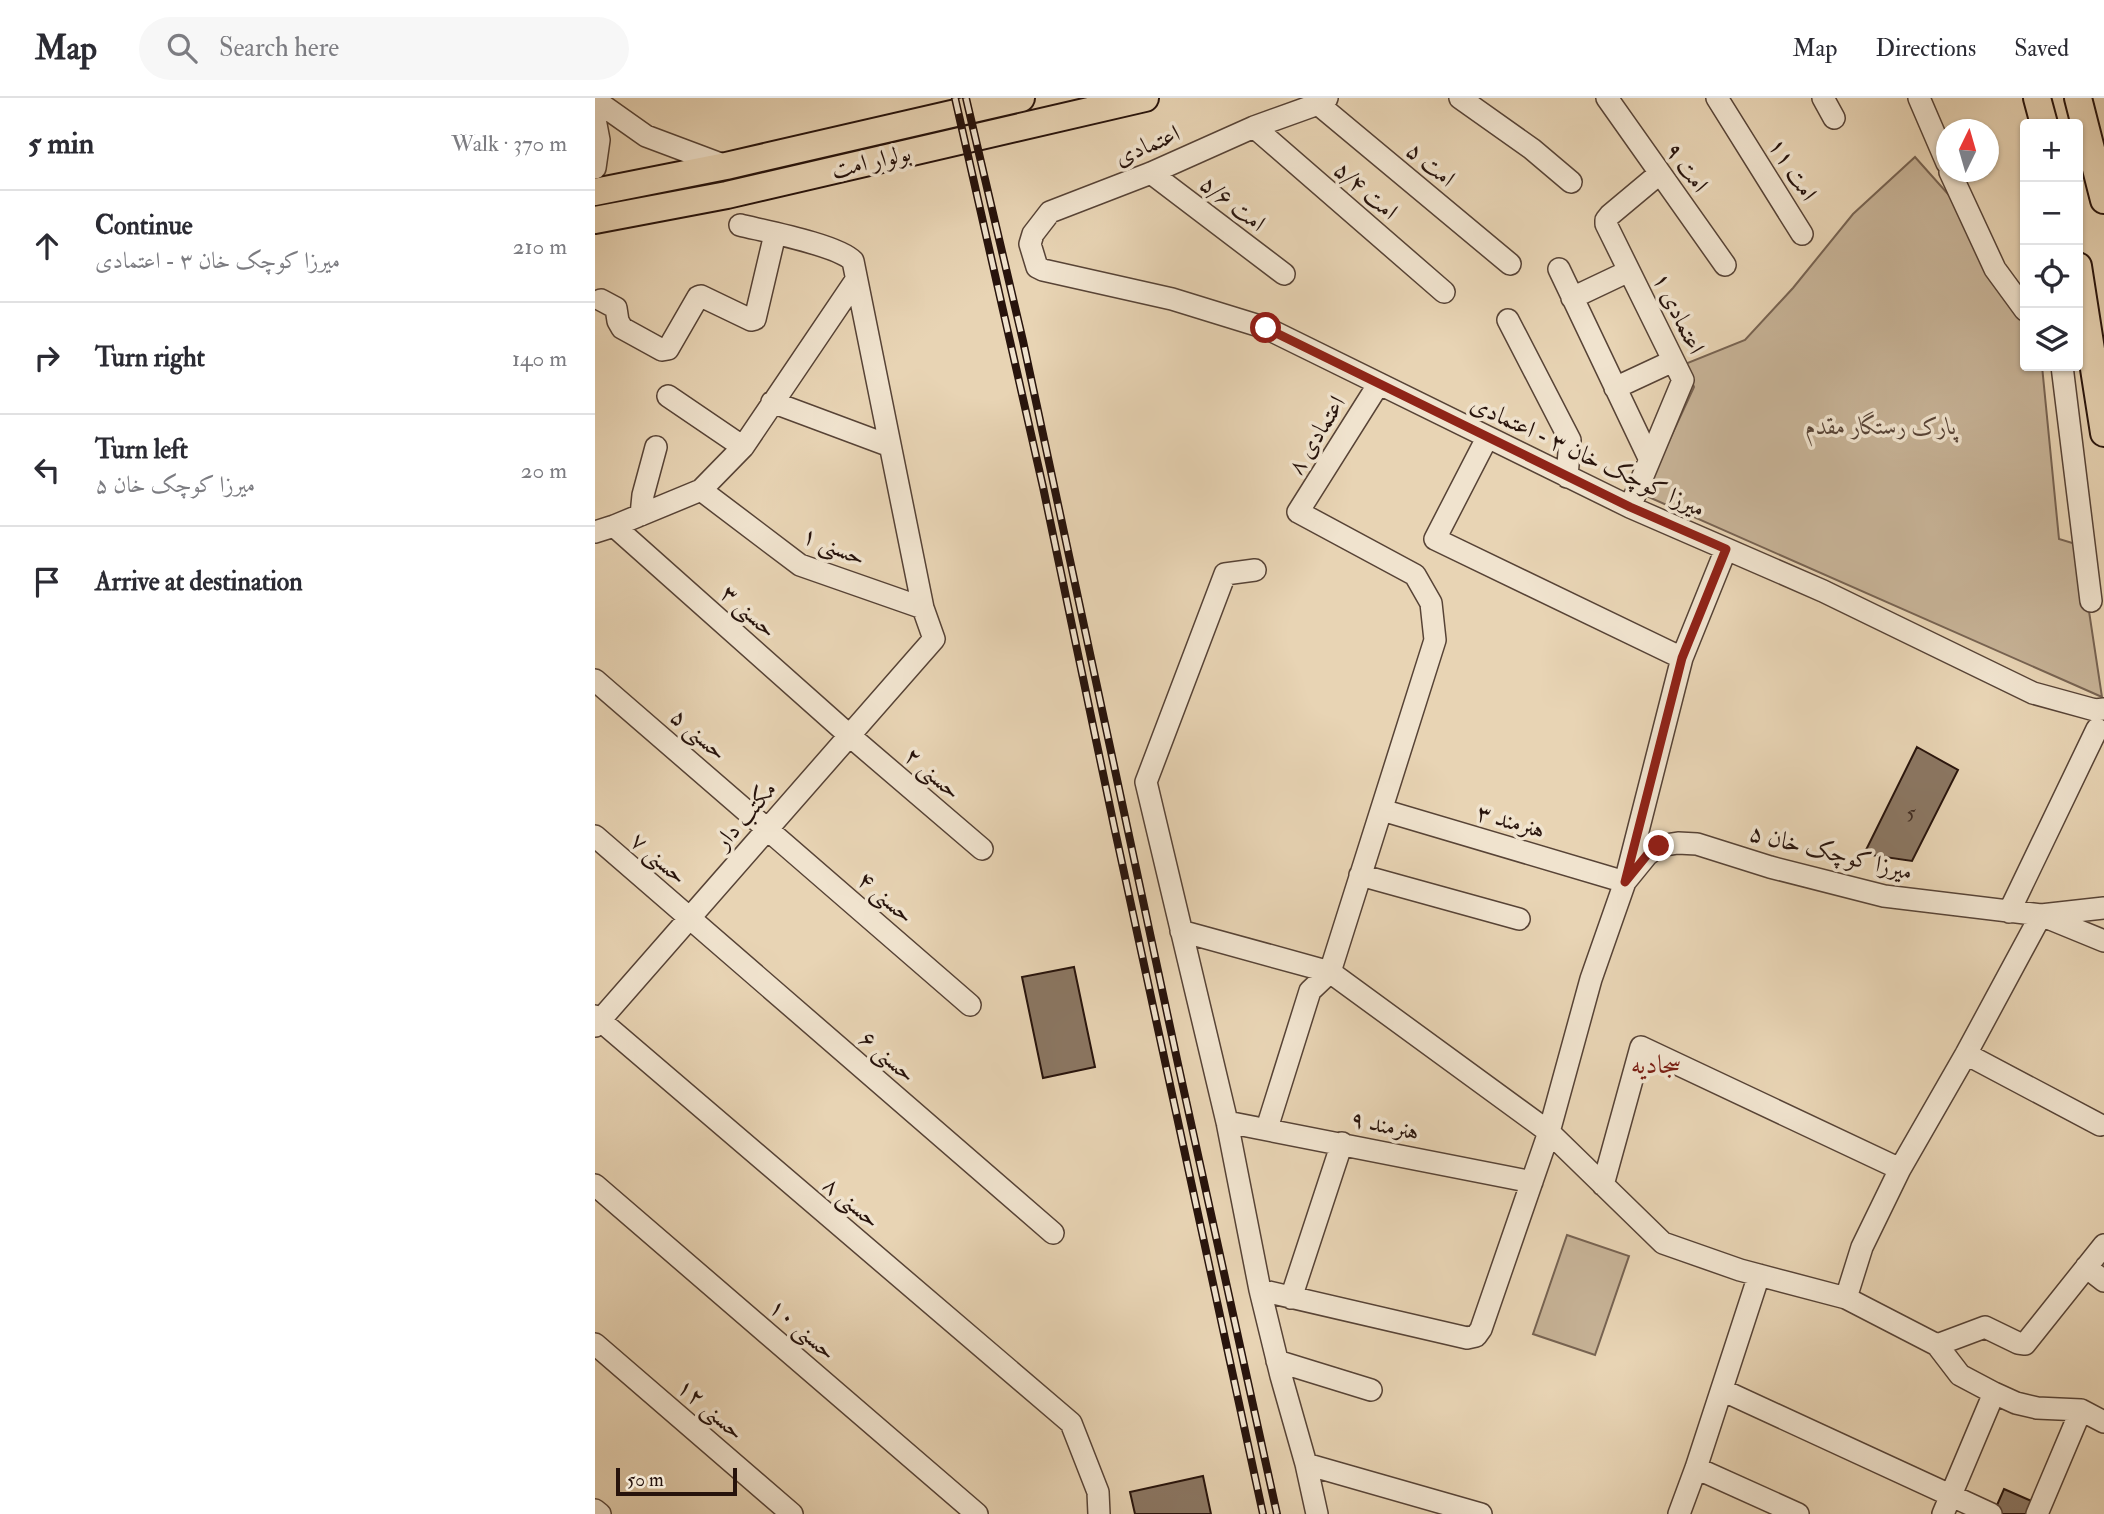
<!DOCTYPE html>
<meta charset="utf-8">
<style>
:root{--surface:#fff;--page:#f7f7f7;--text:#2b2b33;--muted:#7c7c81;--line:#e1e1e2}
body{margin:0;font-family:"IM FELL Double Pica",Amiri,serif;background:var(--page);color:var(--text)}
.controls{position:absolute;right:21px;top:21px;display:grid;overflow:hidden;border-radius:7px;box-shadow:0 2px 5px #0004}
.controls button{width:63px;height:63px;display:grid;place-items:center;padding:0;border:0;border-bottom:2px solid var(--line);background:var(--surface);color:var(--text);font:35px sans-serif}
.compass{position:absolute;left:1341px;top:21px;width:63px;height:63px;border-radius:50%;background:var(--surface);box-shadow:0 2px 5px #0004;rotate:5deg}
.scale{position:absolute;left:21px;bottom:18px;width:121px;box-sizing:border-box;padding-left:7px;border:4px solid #27130c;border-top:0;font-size:19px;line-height:24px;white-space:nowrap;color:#27130c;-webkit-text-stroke:5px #f0e3ce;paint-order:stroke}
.stop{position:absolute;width:21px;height:21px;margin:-16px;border:5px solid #8f2418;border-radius:50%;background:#fff}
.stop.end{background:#8f2418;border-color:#fff;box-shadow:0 2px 7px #0008}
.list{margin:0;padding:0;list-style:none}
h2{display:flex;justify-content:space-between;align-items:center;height:91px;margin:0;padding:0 28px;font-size:30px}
h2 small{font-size:23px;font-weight:400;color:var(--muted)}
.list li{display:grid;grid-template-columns:46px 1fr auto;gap:21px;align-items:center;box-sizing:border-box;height:112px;padding:0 28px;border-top:2px solid var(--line)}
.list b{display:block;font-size:26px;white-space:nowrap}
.list p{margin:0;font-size:23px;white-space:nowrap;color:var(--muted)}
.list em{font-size:23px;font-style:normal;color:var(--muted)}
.icon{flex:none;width:38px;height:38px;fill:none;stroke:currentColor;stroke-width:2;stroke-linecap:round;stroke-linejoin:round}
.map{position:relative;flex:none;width:1509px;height:1416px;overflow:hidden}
header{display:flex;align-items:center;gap:42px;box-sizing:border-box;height:98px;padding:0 35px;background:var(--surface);border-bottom:2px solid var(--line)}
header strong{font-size:33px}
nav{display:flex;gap:38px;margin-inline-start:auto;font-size:24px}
.search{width:490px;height:63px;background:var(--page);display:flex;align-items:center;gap:18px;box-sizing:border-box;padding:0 24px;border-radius:38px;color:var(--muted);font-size:26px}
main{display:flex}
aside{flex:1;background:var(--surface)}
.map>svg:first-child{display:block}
.green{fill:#c7b397;stroke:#776352;stroke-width:2}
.building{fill:#8b7763;stroke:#27130c;stroke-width:2}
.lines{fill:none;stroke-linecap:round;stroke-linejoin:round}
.minor-casing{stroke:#574336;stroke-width:24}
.major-casing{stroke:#27130c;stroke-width:30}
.minor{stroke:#f0e3ce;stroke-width:21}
.major{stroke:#e8d4b4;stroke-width:26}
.rail-casing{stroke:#27130c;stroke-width:8}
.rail{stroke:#f0e3ce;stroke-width:5;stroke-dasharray:16;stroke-linecap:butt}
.route{stroke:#8f2418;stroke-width:9}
.labels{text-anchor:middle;stroke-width:7;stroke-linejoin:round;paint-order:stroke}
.number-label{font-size:21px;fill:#402c22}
.street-label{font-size:24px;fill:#27130c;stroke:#f0e3ce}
.park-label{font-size:24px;font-style:italic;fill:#574336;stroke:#f0e3ce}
.neighbourhood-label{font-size:26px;fill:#7a1f14;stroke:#f0e3ce}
</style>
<header>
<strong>Map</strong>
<div class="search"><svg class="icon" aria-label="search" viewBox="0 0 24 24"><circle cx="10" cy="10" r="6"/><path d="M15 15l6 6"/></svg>Search here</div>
<nav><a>Map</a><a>Directions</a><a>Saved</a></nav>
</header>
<main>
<aside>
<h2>5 min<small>Walk · 370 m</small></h2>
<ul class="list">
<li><svg class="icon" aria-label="ahead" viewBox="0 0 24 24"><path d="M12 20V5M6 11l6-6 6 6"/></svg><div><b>Continue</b><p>میرزا کوچک خان ۳ - اعتمادی</p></div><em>210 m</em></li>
<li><svg class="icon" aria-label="right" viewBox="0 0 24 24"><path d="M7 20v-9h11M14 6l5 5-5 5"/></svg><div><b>Turn right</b></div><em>140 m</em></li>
<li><svg class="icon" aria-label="left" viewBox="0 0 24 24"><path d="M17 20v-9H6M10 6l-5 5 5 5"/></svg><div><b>Turn left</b><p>میرزا کوچک خان ۵</p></div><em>20 m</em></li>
<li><svg class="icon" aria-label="arrive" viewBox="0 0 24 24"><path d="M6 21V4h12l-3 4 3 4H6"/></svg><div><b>Arrive at destination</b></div></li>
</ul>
</aside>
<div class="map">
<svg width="1509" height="1416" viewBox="0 0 1509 1416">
<rect width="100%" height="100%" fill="#e8d4b4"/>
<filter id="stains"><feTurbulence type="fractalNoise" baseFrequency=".00286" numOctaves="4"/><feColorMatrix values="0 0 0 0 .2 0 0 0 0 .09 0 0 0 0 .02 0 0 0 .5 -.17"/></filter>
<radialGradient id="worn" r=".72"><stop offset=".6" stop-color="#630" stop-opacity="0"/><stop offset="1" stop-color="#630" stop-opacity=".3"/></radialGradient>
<!-- green -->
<path class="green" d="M1320,59L1370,115L1430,217V268H1447L1464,441L1484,447L1507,599L1049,397L1099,289L1090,266L1150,242L1198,190L1258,116Z
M972,1137L1034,1158L1000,1257L938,1236Z"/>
<!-- building -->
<path class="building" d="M1322,649L1363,672L1317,763L1269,756Z
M479,869L500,969L448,980L427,879Z
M608,1378L616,1416H540L535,1394Z
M1409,1391L1441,1405L1437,1416H1404L1399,1414Z"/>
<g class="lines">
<!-- minor casing -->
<g class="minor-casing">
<path id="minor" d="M732,0L723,6L659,29L556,75L455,114L438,136L435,146L442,169L448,172L577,201L671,230L1035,409L1228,493L1438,595L1500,612L1509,611
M865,0L937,51L976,84
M1012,0L1130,167
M1122,0L1207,136
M1228,0L1239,20
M1324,0L1352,65
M0,2L51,38L131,68
M723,6L915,166
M0,21L4,42L0,70
M659,29L849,194
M1355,74L1400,171L1430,212
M556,75L689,176
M964,171L1054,360
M977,200L1034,173
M6,202L21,210L23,223L27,230L67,252L73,251L103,199L106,198L156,222L160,221L180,136
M913,222L975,342L972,379
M1467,268L1496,503
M783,287L703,414L820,477L836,505L840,542L735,874L954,1034L1068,1145L1145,1172L1251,1200L1342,1247L1365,1277L1399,1295L1421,1305L1442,1310L1486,1312L1509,1324
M1020,290L1078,263
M73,298L148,349
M177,304L295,348
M892,340L840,441L1087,560
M106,392L205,467L328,510
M1035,409L1088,282L1011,126V122L1015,117L1064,76
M46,417L48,397L61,349
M19,428L255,638L387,751
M0,434L19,428L106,392L148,349L261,182
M660,472L630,476L551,684L632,1024L665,1192L686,1278L711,1366L722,1416
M0,582L375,907
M787,712L1030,784L1052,757L1064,748L1083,745L1102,746L1175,769L1289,798L1446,817L1509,810
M0,738L458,1135
M765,777L924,821
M1414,814L1502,631
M1448,818L1509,843
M586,833L735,874
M0,918L476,1325L503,1394L504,1416
M0,928L339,541L328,510L258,163C243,147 169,133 145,127
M1371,956L1505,1027
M632,1024L937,1084
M672,1030L715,893L735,874
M0,1087L382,1416
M1008,1087L1046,949L1305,1071
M1491,1169L1509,1183
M665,1192L872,1240L881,1238L886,1231L954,1034L996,881L1030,784L1087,560L1131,451
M696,1200L747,1045
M1251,1200L1267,1149L1305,1071L1371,956L1446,817
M0,1246L197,1416
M1342,1247L1390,1229L1423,1245L1430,1246L1509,1147
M682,1263L776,1292
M1127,1292L1396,1416
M711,1366L886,1416
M1101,1370L1203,1416
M0,1412L5,1416
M1084,1416L1101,1370L1164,1177
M1348,1416L1399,1295
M1442,1416L1486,1312"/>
</g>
<!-- major casing -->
<g class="major-casing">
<path id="major" d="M1442,0L1449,26
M1483,0L1509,102
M0,94L131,68L426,0
M0,122L132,97L550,0
M1483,168L1509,335"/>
</g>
<!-- minor -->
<use href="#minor" class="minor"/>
<!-- major -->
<use href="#major" class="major"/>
<!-- rail casing -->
<g class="rail-casing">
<path id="rail" d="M360,0L448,389L519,728L668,1416
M371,0L428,243L583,966L682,1416"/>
</g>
<!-- rail -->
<use href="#rail" class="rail"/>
</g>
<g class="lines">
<!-- route -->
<path class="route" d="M671,230L1035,409L1131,451L1087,560L1030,784L1052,757L1064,748"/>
</g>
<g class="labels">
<!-- number labels -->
<g class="number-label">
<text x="1316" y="721">5</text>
</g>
<!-- street labels -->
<g class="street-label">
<text transform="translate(552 47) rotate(-23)" y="8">اعتمادی</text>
<text transform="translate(276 63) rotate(-13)" y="8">بولوار امت</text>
<text transform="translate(836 66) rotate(40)" y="8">امت ۵</text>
<text transform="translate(1092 69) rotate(54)" y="8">امت ۹</text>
<text transform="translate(1198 71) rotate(58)" y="8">امت ۱۱</text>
<text transform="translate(771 92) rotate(41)" y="8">امت ۵/۴</text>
<text transform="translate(638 105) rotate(38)" y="8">امت ۵/۶</text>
<text transform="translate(1084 215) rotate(64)" y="8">اعتمادی ۱</text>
<text transform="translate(721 337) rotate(-58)" y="8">اعتمادی ۸</text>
<text transform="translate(993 358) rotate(25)" y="8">میرزا کوچک خان ۳ - اعتمادی</text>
<text transform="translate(239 448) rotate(23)" y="8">حسنی ۱</text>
<text transform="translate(154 513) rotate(42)" y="8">حسنی ۳</text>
<text transform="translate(104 636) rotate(41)" y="8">حسنی ۵</text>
<text transform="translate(338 675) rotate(41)" y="8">حسنی ۲</text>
<text transform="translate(150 717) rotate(-49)" y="8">مکتب دار</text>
<text transform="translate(916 723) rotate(16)" y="8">هنرمند ۳</text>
<text transform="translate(1236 754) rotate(14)" y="8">میرزا کوچک خان ۵</text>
<text transform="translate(64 760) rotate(41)" y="8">حسنی ۷</text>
<text transform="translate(291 799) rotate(41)" y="8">حسنی ۴</text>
<text transform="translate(293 958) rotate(41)" y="8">حسنی ۶</text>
<text transform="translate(790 1027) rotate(12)" y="8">هنرمند ۹</text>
<text transform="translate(257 1104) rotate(40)" y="8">حسنی ۸</text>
<text transform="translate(208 1231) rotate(41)" y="8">حسنی ۱۰</text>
<text transform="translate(116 1311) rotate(41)" y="8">حسنی ۱۲</text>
</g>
<!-- park labels -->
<g class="park-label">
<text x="1286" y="336">پارک رستگار مقدم</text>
</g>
<!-- neighbourhood labels -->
<g class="neighbourhood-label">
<text x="1061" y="975">سجادیه</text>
</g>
</g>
<rect width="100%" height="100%" filter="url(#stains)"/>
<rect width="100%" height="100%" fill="url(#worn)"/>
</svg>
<div class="controls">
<button>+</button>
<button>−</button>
<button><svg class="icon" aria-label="locate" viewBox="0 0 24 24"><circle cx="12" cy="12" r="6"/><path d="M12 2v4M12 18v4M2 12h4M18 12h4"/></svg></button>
<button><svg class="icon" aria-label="layers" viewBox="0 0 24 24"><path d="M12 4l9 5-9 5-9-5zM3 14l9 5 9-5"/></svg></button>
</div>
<svg class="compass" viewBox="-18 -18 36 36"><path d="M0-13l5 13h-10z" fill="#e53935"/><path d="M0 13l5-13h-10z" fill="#7c7c81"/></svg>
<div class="scale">50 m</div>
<div class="stop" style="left:671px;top:230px"></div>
<div class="stop end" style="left:1064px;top:748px"></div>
</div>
</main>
